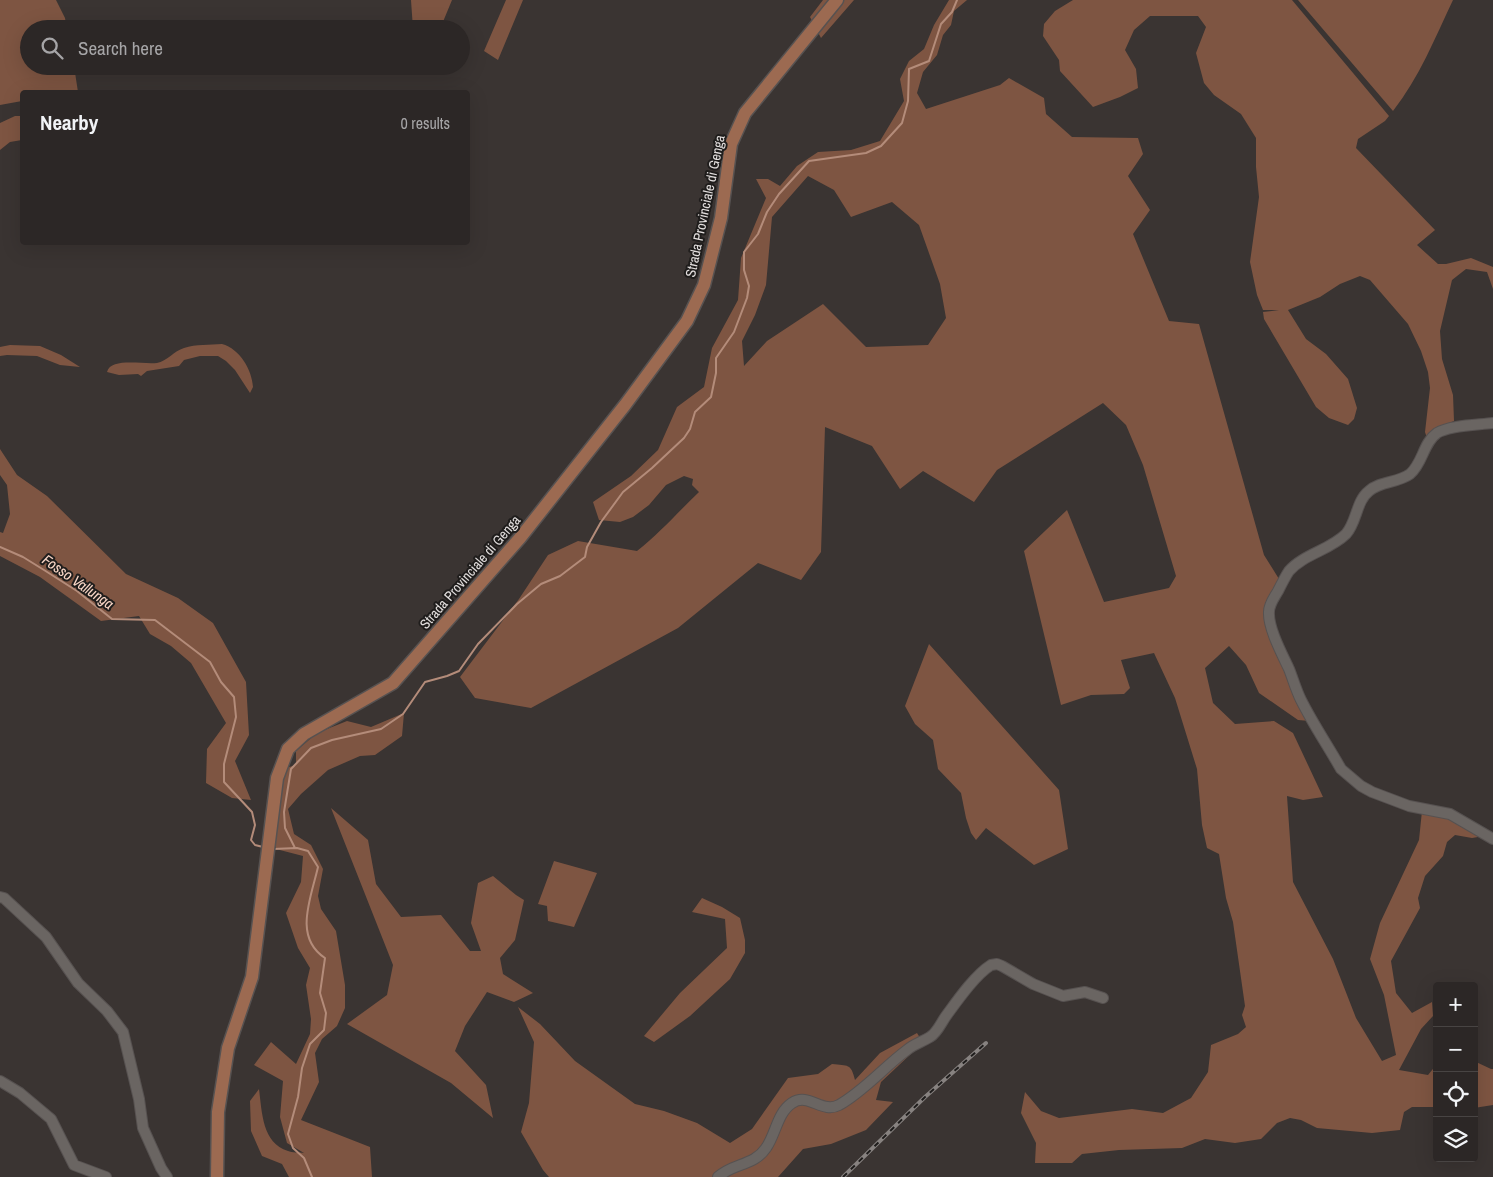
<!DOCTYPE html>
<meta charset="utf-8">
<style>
:root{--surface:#2c2726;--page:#383332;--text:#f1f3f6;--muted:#a6a5a7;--line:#484443}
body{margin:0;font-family:"Archivo Narrow",sans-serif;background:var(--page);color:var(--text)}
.controls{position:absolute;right:15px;bottom:15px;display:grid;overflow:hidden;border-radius:5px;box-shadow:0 5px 20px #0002}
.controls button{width:45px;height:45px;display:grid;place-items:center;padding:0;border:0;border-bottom:1px solid var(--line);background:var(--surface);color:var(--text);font:25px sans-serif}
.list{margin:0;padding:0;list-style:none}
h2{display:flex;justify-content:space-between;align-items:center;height:65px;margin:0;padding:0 20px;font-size:21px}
h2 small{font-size:16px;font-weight:400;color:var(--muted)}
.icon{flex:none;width:28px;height:28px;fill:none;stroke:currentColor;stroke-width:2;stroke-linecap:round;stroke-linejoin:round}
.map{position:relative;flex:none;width:1493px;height:1177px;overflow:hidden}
.search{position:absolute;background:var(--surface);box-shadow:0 5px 20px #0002;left:20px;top:20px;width:450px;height:55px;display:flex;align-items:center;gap:12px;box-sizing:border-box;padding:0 18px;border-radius:28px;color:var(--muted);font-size:19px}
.panel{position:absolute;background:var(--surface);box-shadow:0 5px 20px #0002;left:20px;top:90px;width:450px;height:155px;border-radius:5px}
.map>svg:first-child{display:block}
.green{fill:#7e5542;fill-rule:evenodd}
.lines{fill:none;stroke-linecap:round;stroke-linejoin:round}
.stream{stroke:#b48c7a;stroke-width:2}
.minor-casing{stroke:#575251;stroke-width:12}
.major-casing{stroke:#575251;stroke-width:15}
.minor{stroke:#6a6562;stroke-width:10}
.major{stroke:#9c6a51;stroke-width:12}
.rail-casing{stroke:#878280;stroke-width:4}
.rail{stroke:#1f1d1c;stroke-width:2;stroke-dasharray:5.5;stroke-linecap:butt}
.labels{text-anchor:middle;stroke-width:4;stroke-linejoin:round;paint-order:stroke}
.street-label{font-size:14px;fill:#e2dedd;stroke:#1f1d1c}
.water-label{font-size:15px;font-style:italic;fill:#fad7c7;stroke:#1f1d1c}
</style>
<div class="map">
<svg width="1493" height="1177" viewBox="0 0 1493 1177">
<rect width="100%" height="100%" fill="#3a3432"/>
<!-- green -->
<path class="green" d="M0,0H56L65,18L67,29H29V66H74L78,92H22V101L0,105Z
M411,0H452L440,29H413Z
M506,0H523L498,60L484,51Z
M823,0H854L821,38L810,17Z
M949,0H967L954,11L951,25L943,35L937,55L923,72L917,93L926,109L1000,85L1009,78L1044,98L1046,114L1072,137L1138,138L1143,154L1128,176L1150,210L1133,234L1169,321L1199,324L1264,555L1279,579L1267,620L1310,721L1298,720L1259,693L1246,665L1229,646L1205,668L1213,703L1235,724L1274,721L1293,733L1323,797L1303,800L1287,796L1293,882L1333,959L1356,1018L1382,1061L1396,1055L1384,995L1370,959L1380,923L1419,840L1422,811L1446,816L1484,836L1472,838L1455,835L1447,842L1443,856L1425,876L1418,898L1420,908L1391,961L1396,993L1412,1013L1432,1002L1433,1016L1421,1029L1399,1070L1428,1075L1437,1064V1107H1412L1404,1112L1400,1130L1372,1133L1317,1128L1301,1120L1290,1118L1277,1123L1261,1139L1235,1143L1205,1139L1182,1148L1119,1150L1082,1154L1072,1163H1035L1036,1143L1021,1113L1025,1092L1041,1111L1059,1118L1132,1109L1163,1113L1191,1098L1208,1072L1211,1045L1238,1034L1246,1027L1242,1015L1245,1006L1233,922L1226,898L1219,854L1207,848L1202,825L1197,769L1175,698L1154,653L1121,660L1130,688L1124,694L1091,695L1061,705L1024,551L1067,510L1104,602L1169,588L1176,576L1143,465L1126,425L1103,403L997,470L974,502L923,471L900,489L872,446L825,427L821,552L801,580L758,563L678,628L531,708L475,698L460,677L519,599L548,555L578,541L637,551C660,533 678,512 699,492L692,485L693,479L684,476L666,485L649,505L633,517L620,522L599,520L593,502L631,476L658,450L677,407L704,387L712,348L738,300L741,258L766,198L756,179H768L780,186L797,166L818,152L851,150L880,141L904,101L900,79L909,61L924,49L934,25ZM808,176L834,190L851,217L892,202L919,225L940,284L946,318L928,345L866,347L823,304L767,341L744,366L742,341L755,315L766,285L772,217Z
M1073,0H1292L1389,116L1385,121L1358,139L1356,148L1435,230L1417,245L1438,264H1446L1471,258L1493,267V289L1487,272L1466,269L1452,280L1440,331L1442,359L1453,395L1454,421L1436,428L1427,438L1425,432L1430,388L1428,372L1421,351L1408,324L1370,280L1360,276L1340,284L1320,297L1288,310L1306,339L1326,354L1348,379L1357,408L1354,419L1348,425L1329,418L1316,407L1264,319L1263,312L1279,310H1263L1257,295L1250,262L1259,197L1256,167V138L1241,114L1214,95L1204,83L1196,53L1206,27L1198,16H1150L1134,30L1125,50L1136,69L1138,88L1120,97L1093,107L1060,71L1059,60L1043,36L1044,24L1055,11Z
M1298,0H1453C1435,38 1419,78 1393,111Z
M15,116H22V140L10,142L0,150V123Z
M222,344C240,349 252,370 253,387L250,393L235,370L226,361L218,356H200L184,360L179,366L147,371L141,376L138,374L119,375L107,372C111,357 144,365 157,363C167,361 174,351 184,348C196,344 210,345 222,344Z
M10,345L40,346L61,355L80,367L60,365L37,356L7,355L0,356V347Z
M0,449L17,475L47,496L126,574L178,598L213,623L246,682L249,735L235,761L251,800L232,798L206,783L207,749L226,723L191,663L171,646L150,634L139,616L101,621L40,577L0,556V532L3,533L10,514L7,485L0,475Z
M929,644L1059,790L1068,849L1034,865L986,828L976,840L971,833L966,818L961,793L938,769L933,740L915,724L905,706Z
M404,713L402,736L375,755L360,756L328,770L301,794L288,809L294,834L311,845L323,869L318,896L321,909L336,931L345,985V1008L337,1026L322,1039L315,1053L319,1082L301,1120L370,1147L372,1177H289L282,1164L262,1156L251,1131L250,1101L259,1089C262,1112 262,1143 288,1151C292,1153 299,1152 304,1153L287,1143L280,1117L283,1081L254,1065L271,1042L296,1064L310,1034L311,1019L306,985L310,968L298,948L286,913L301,882L303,856L276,849L273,826L280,776L286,768L296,765V751L317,733L347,721L371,727Z
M331,808L368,840L376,884L401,917L441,915L470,951H481L471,923L478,883L493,876L516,895L524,900L515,940L500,958L503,974L533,993L514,1002L487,992L465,1026L455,1051L486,1085L493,1118L451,1083L347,1024L387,995L393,965Z
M554,861L597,873L574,927L548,921L547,906L538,904Z
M702,898L722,907L740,918L745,940V953L730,979L690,1016L654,1042L644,1036L680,993L727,948L725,919L692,912Z
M518,1007L540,1024L575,1061L635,1104L664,1111L697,1123L730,1143L752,1129L788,1078L818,1074L832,1064C848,1066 851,1063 855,1080L880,1053L917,1033L922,1041L914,1051L881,1082L876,1100L893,1102L866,1130L831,1144L803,1149L778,1177H549L543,1170L521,1132L529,1103L534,1042Z
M1474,1061L1491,1069H1493V1105L1474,1108Z"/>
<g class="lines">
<!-- stream -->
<path class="stream" d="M0,547L23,557L44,570L77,591L112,619L155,620L210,662L221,682L234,697L236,717L224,764V782L252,812L255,825L251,840L255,845L263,847
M295,848L285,828L284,812L291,769L311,748L332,740L381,729L403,714L425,682L447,676L459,671L478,644L517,604L541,584L560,576L585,557L587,547L601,522L623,492L652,468L684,438L690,429L695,412L711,397L716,373V358L734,332L747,298L749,286L744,270V252L758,234L767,212L779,194L809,161L866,153L881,146L902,123L908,101L909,69L929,61L941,24L952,12L957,0
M273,849L297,848L308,851L318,867C311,898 293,937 325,958L320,993L326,1013L324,1030L310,1044L302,1068L298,1097L288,1134L293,1148L304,1158L312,1177"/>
<!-- minor casing -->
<g class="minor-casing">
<path id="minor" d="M1493,423C1478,425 1450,425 1437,433C1423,443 1423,463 1410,474C1398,483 1380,481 1369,491C1356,501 1357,522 1346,534C1330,550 1304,554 1289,571C1285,577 1281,585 1278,591C1274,598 1269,604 1269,612C1268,628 1282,654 1289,669C1293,679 1296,690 1301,700C1313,724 1328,746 1341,769L1361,786L1372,792L1409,806L1450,814L1493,839
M0,897L4,898L46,937L78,983L107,1011L123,1032L139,1099L143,1128L161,1168L167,1177
M0,1081L20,1093L51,1119L74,1165L106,1177
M718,1177C733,1163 754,1166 766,1148C776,1134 777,1113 792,1103C809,1092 822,1114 839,1105C864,1091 884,1067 907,1050C914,1044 922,1042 930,1037C937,1033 941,1023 946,1016C957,1001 975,975 991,965L997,964L1002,966L1033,984L1063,996L1085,992L1103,998"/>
</g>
<!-- major casing -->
<g class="major-casing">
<path id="major" d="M217,1177L218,1112L228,1048L252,977L277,778L288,749L304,734L393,683L520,538L625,405L687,321L704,285L721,218L731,144L745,113L837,0"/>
</g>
<!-- minor -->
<use href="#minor" class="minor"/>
<!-- major -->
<use href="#major" class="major"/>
<!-- rail casing -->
<g class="rail-casing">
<path id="rail" d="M843,1177L925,1097L986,1043"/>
</g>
<!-- rail -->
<use href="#rail" class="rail"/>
</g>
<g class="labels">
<!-- street labels -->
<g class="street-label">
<text transform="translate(705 206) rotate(-78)" y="5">Strada Provinciale di Genga</text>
<text transform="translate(470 572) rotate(-49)" y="5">Strada Provinciale di Genga</text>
</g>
<!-- water labels -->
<g class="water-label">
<text transform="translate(78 582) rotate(35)" y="5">Fosso Vallunga</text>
</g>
</g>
</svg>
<div class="controls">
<button>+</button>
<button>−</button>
<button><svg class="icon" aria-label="locate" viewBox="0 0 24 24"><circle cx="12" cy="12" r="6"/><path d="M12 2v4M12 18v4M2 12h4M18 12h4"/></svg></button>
<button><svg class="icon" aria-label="layers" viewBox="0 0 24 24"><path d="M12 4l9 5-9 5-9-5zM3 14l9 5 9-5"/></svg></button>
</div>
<div class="search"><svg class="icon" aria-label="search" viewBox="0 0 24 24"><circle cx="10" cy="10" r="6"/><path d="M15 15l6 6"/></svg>Search here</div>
<section class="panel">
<h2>Nearby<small>0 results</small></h2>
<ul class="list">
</ul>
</section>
</div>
